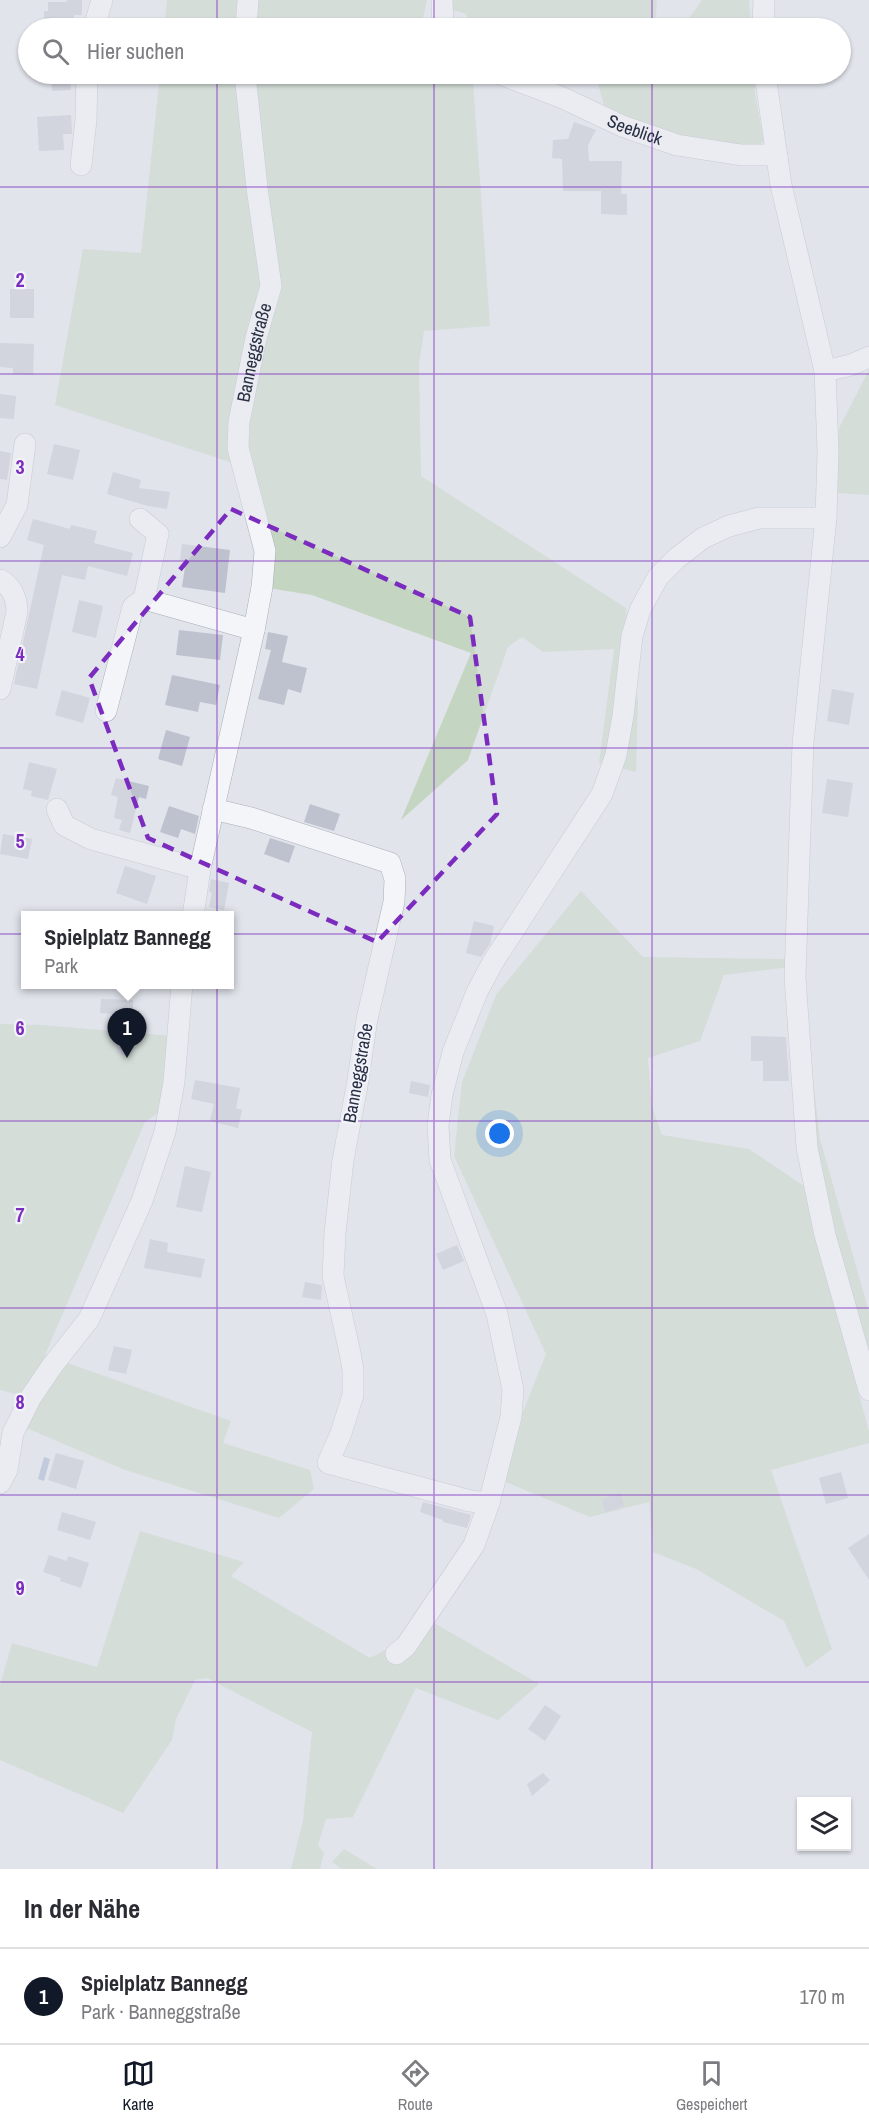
<!DOCTYPE html>
<html lang="de">
<meta charset="utf-8">
<style>
:root{--surface:#fff;--page:#f7f7f7;--text:#2b2b33;--muted:#7c7c81;--line:#e1e1e2;--accent:#111827}
body{margin:0;font-family:"Archivo Narrow",sans-serif;background:var(--page);color:var(--text)}
.controls{position:absolute;right:18px;bottom:18px;display:grid;overflow:hidden;border-radius:0px;box-shadow:0 2px 4px #0004}
.controls button{width:54px;height:54px;display:grid;place-items:center;padding:0;border:0;border-bottom:2px solid var(--line);background:var(--surface);color:var(--text);font:30px sans-serif}
.you{position:absolute;left:500px;top:1134px;width:21px;height:21px;margin:-15px;border:4px solid #fff;border-radius:50%;background:#1a73e8;box-shadow:0 0 0 9px #1a73e833}
.badge{display:grid;place-items:center;width:39px;height:39px;border-radius:50%;background:var(--accent);color:#fff;font-size:20px;font-weight:700}
.pin{position:absolute;translate:-50% -50px;filter:drop-shadow(0 2px 3px #0008)}
.pin::after{content:'';position:absolute;top:32px;width:21px;height:18px;background:inherit;clip-path:polygon(0 0,100% 0,50% 100%)}
.popup{position:absolute;left:21px;top:911px;width:213px;height:78px;box-sizing:border-box;display:grid;place-content:center;border-radius:0px;background:var(--surface);filter:drop-shadow(0 2px 4px #0005);font-size:20px;white-space:nowrap;color:var(--muted)}
.popup b{font-size:22px;color:var(--text)}
.popup::after{content:'';position:absolute;left:50%;top:100%;margin-left:-12px;border:12px solid transparent;border-top-color:var(--surface)}
.list{margin:0;padding:0;list-style:none}
h2{display:flex;justify-content:space-between;align-items:center;height:78px;margin:0;padding:0 24px;font-size:26px}
h2 small{font-size:20px;font-weight:400;color:var(--muted)}
.list li{display:grid;grid-template-columns:39px 1fr auto;gap:18px;align-items:center;box-sizing:border-box;height:96px;padding:0 24px;border-top:2px solid var(--line)}
.list b{display:block;font-size:22px;white-space:nowrap}
.list p{margin:0;font-size:20px;white-space:nowrap;color:var(--muted)}
.list em{font-size:20px;font-style:normal;color:var(--muted)}
.icon{flex:none;width:33px;height:33px;fill:none;stroke:currentColor;stroke-width:2;stroke-linecap:round;stroke-linejoin:round}
.map{position:relative;flex:none;width:869px;height:1869px;overflow:hidden}
.search{position:absolute;background:var(--surface);box-shadow:0 2px 4px #0004;left:18px;right:18px;top:18px;height:66px;display:flex;align-items:center;gap:15px;box-sizing:border-box;padding:0 21px;border-radius:33px;color:var(--muted);font-size:22px}
.sheet{height:174px;background:var(--surface)}
nav{display:flex;justify-content:space-around;align-items:center;box-sizing:border-box;height:84px;border-top:2px solid var(--line);background:var(--surface);font-size:16px;color:var(--muted)}
nav a{display:grid;justify-items:center;gap:3px}
nav .on{color:var(--accent)}
.map>svg:first-child{display:block}
.green{fill:#c4d5c2}
.water{fill:#9aadcd}
.building{fill:#bec2ce}
.lines{fill:none;stroke-linecap:round;stroke-linejoin:round}
.minor-casing{stroke:#aaaeb9;stroke-width:22}
.minor{stroke:#f4f5f9;stroke-width:21}
.marked{fill:none;stroke:#7b2cbf;stroke-width:4.5;stroke-dasharray:12 8;stroke-linejoin:round}
.grid{fill:none;stroke:#7b2cbf;stroke-width:1.5;stroke-opacity:0.55}
.labels{text-anchor:middle;stroke-width:4.5;stroke-linejoin:round;paint-order:stroke}
.street-label{font-size:18px;fill:#282f44;stroke:#f1f3f8}
.grid-label{font-size:20px;text-anchor:middle;font-weight:bold;fill:#7b2cbf;stroke:#f1f3f8;stroke-width:4.5;stroke-linejoin:round;paint-order:stroke}
</style>
<div class="map">
<svg width="869" height="1869" viewBox="0 0 869 1869">
<rect width="100%" height="100%" fill="#e1e4eb"/>
<!-- green -->
<path class="green" d="M167,0H427L421,28H164Z
M449,0H657L655,28H472L466,14L449,9Z
M702,0H749L751,28H686L687,21Z
M160,74H463L473,80L490,326L424,331L419,364L421,476L626,608L631,684L638,699L636,772L599,763L614,649L543,652L522,637L508,647L468,760L401,820L471,653L312,595L262,587L239,465L55,405L83,249L141,253Z
M577,74H754L755,94L764,142L748,152L692,144L606,112L598,84Z
M869,370V495L836,493L839,428Z
M581,891L643,957L787,959L790,967L724,975L700,1041L648,1058L652,1107L662,1135L749,1149L807,1188L831,1295L869,1431V1443L771,1470L832,1649L806,1668L784,1621L696,1569L653,1552L649,1502L590,1517L501,1480L518,1424L546,1354L454,1156L462,1082L496,995Z
M804,1003L820,1139L869,1312V1379L813,1153Z
M0,1024L42,1025L172,1036L161,1111L145,1122L45,1355L231,1421L223,1443L310,1470L314,1489L279,1518L125,1470L24,1427L31,1398L0,1390Z
M140,1531L244,1562L231,1576L370,1658L391,1647L417,1613L539,1684L498,1720L416,1688L353,1817L326,1819L318,1845L324,1853L320,1869H291L303,1821L312,1732L207,1678L195,1680L176,1719L172,1740L123,1813L0,1760V1685L12,1643L97,1667Z
M344,1849L377,1869H342L332,1862Z"/>
<!-- water -->
<path class="water" d="M44,1457L50,1459L44,1481L38,1479Z"/>
<!-- building -->
<path class="building" d="M67,0H82V15H74V28L44,27V11H48V2H67Z
M51,74H70L71,90L52,91Z
M71,115L72,134H63L64,150L39,151L37,117Z
M574,122L596,130L588,145L589,161H622L621,194H627V215L601,214V191H563L562,159L552,158L553,140L568,139Z
M10,289H34V318H10Z
M0,343L34,344L33,375L13,374V368L0,367Z
M0,394L16,396L14,419L0,418Z
M54,444L80,450L73,480L47,474Z
M0,451L11,453L7,480L0,479Z
M113,472L141,480L139,488L170,492L167,509L148,506L107,494Z
M33,519L70,529L71,525L97,531L94,543L133,553L127,576L88,566L85,580L62,575L37,689L14,684L44,545L27,540Z
M182,544L230,550L225,593L182,587L186,560H180Z
M79,600L103,606L96,638L72,632Z
M179,630L223,635L220,660L176,655Z
M268,632L288,636L282,662L307,668L301,693L288,689L284,705L258,699L271,650L265,649Z
M172,675L220,685L216,705L200,702L198,712L165,705Z
M832,689L854,693L849,725L827,721Z
M62,690L90,698L83,723L55,715Z
M166,730L190,737L182,766L158,759Z
M29,762L57,769L48,800L31,796L32,791L23,789Z
M116,778L149,786L146,799L139,797L130,833L119,830L122,820L114,818L118,797L111,795Z
M827,779L853,783L848,817L822,813Z
M310,804L340,814L334,831L304,822Z
M169,806L199,816L195,834L181,829L178,838L160,832Z
M3,834L32,839L28,859L0,854Z
M270,838L295,846L289,863L264,854Z
M125,866L156,876L147,904L116,893Z
M211,879L229,883L224,910L209,907L212,893L209,892Z
M474,921L494,926L490,944L481,957L466,953Z
M101,999L133,1000V1015L100,1013Z
M751,1036L786,1037L789,1081H763V1061H751Z
M117,1043L130,1044L129,1055L116,1054Z
M195,1080L240,1088L236,1108L242,1110L238,1128L210,1121L214,1104L191,1099Z
M411,1081L430,1085L428,1097L409,1093Z
M185,1166L211,1172L202,1212L176,1207Z
M150,1239L168,1243L167,1252L205,1259L201,1278L144,1268Z
M457,1245L464,1261L443,1270L436,1254Z
M305,1282L322,1285L321,1300L302,1297Z
M114,1346L132,1350L126,1374L108,1370Z
M56,1453L84,1461L76,1489L48,1480Z
M841,1472L848,1498L826,1504L819,1478Z
M621,1493L624,1506L605,1512L602,1499Z
M423,1502L471,1515L467,1528L443,1522V1520L420,1512Z
M62,1512L96,1522L90,1540L57,1530Z
M869,1534V1580L848,1548Z
M49,1555L67,1561L68,1556L89,1563L81,1588L60,1581L61,1578L43,1572Z
M545,1705L561,1716L545,1741L528,1729Z
M543,1773L550,1780L532,1796L527,1784Z"/>
<g class="lines">
<!-- minor casing -->
<g class="minor-casing">
<g id="minor">
<path d="M442,0L443,28"/>
<path d="M94,28L102,0"/>
<path d="M246,28L248,0"/>
<path d="M763,28L764,0"/>
<path id="s1" d="M500,74L563,98L622,126L677,145L741,155H777"/>
<path d="M765,74L781,185L825,371L828,452L826,518L803,743L795,977L807,1148L825,1235L869,1390"/>
<path d="M81,165L86,120L87,74"/>
<path d="M825,371L851,365L869,357"/>
<path d="M140,519L158,534L144,599"/>
<path d="M0,537L17,505L25,444"/>
<path d="M0,580C12,586 17,599 17,612L0,689"/>
<path d="M106,711L133,607L144,599L254,630"/>
<path d="M57,809L64,825L91,839L200,869"/>
<path d="M213,809L251,818L390,863L395,879L394,902L367,1019L357,1086L343,1160L335,1233L333,1276L350,1353L353,1370V1395L341,1433L328,1463L470,1501L489,1503L511,1417L513,1390L497,1314L440,1160L438,1125L442,1095L453,1052L477,992L493,962L602,794L616,755L623,716L632,636L640,610L658,577L677,558L703,538L729,526L759,518H826"/>
<path id="s2" d="M193,916L200,869L254,630L262,587L265,551L238,448L239,422L256,338L271,286L257,188L245,74"/>
<path d="M0,1483L7,1470L13,1433L31,1397L52,1366L89,1319L142,1201L165,1132L174,1082L182,984"/>
<path d="M396,1654L406,1646L474,1545L489,1503"/>
</g>
</g>
<!-- minor -->
<use href="#minor" class="minor"/>
</g>
<!-- marked area -->
<path d="M0 0H869V1869H0ZM231,509L470,617L497,814L377,942L148,838L89,678Z" fill="#e1e4eb" fill-opacity=".55" fill-rule="evenodd"/>
<path class="marked" d="M231,509L470,617L497,814L377,942L148,838L89,678Z"/>
<!-- grid -->
<path class="grid" d="M217,0V28M434,0V28M652,0V28M217,74V1869M434,74V1869M652,74V1869M0,187H869M0,374H869M0,561H869M0,748H869M0,934H869M0,1121H869M0,1308H869M0,1495H869M0,1682H869"/>
<g class="labels">
<!-- street labels -->
<g class="street-label">
<text dy="6" stroke="none"><textPath href="#s1" startOffset="146">Seeblick</textPath></text>
<text dy="6" stroke="none"><textPath href="#s2" startOffset="576">Banneggstraße</textPath></text>
<text transform="translate(358 1073) rotate(-80)" y="6">Banneggstraße</text>
</g>
</g>
<g class="grid-label">
<text x="20" y="287">2</text>
<text x="20" y="474">3</text>
<text x="20" y="661">4</text>
<text x="20" y="848">5</text>
<text x="20" y="1035">6</text>
<text x="20" y="1222">7</text>
<text x="20" y="1409">8</text>
<text x="20" y="1595">9</text>
</g>
</svg>
<div class="controls">
<button><svg class="icon" aria-label="layers" viewBox="0 0 24 24"><path d="M12 4l9 5-9 5-9-5zM3 14l9 5 9-5"/></svg></button>
</div>
<div class="you"></div>
<div class="pin badge" style="left:127px;top:1058px">1</div>
<div class="popup"><b>Spielplatz Bannegg</b>Park</div>
<div class="search"><svg class="icon" aria-label="search" viewBox="0 0 24 24"><circle cx="10" cy="10" r="6"/><path d="M15 15l6 6"/></svg>Hier suchen</div>
</div>
<section class="sheet">
<h2>In der Nähe<small></small></h2>
<ul class="list">
<li><span class="badge">1</span><div><b>Spielplatz Bannegg</b><p>Park · Banneggstraße</p></div><em>170 m</em></li>
</ul>
</section>
<nav>
<a class="on"><svg class="icon" aria-label="map" viewBox="0 0 24 24"><path d="M3 6l6-2 6 2 6-2v14l-6 2-6-2-6 2zM9 4v14M15 6v14"/></svg>Karte</a>
<a><svg class="icon" aria-label="directions" viewBox="0 0 24 24"><path d="M12 3l9 9-9 9-9-9zM9 14v-3h6M13 9l2 2-2 2"/></svg>Route</a>
<a><svg class="icon" aria-label="saved" viewBox="0 0 24 24"><path d="M7 4h10v16l-5-4-5 4z"/></svg>Gespeichert</a>
</nav>
